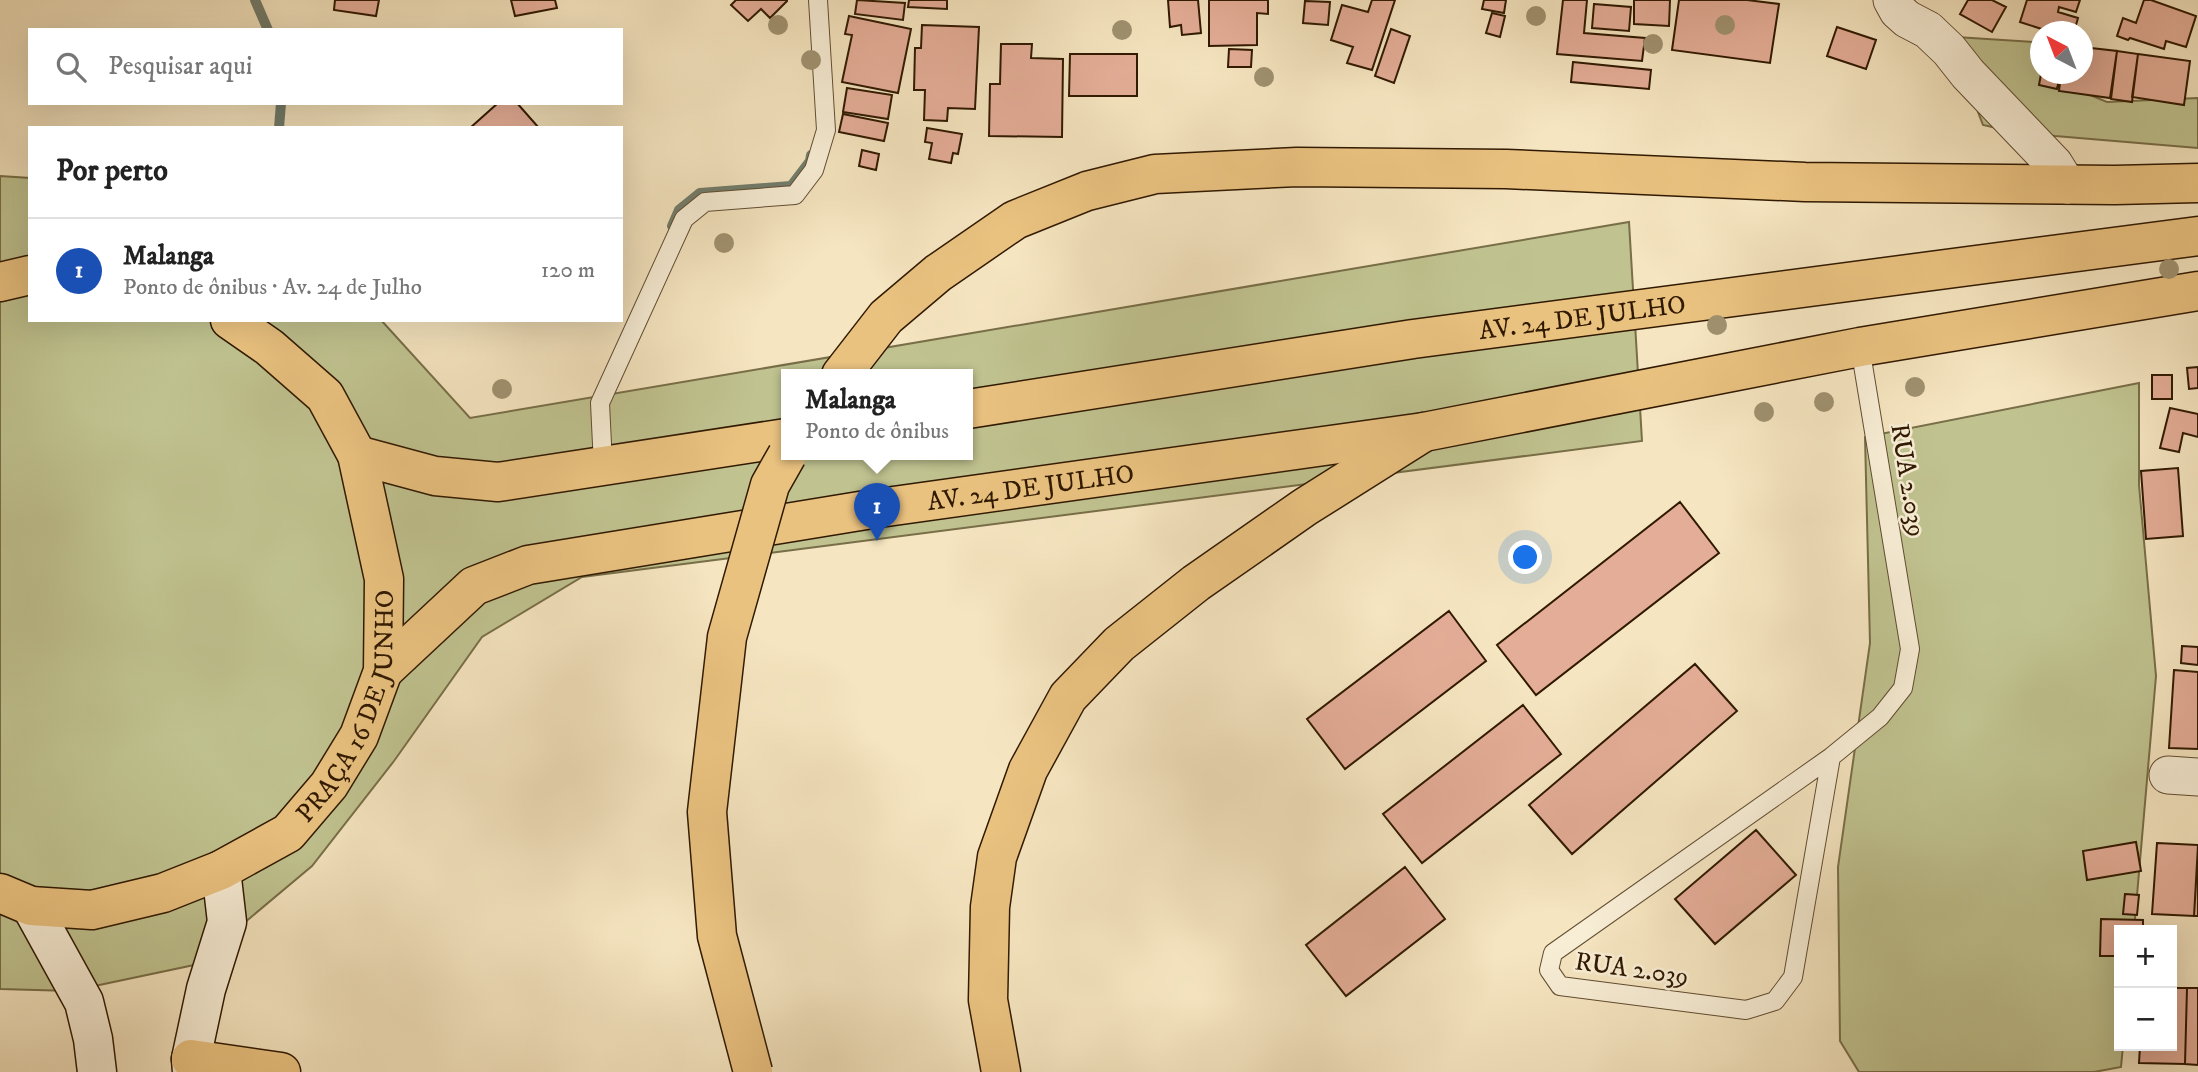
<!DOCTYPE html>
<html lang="pt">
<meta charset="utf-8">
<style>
:root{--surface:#fff;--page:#f2f2f2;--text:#222;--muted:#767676;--line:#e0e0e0;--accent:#db2777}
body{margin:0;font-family:"IM FELL DW Pica",serif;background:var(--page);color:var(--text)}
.controls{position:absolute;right:21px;bottom:21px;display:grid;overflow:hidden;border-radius:0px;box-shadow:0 7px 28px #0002}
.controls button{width:63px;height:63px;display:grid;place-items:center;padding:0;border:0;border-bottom:2px solid var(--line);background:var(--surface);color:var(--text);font:35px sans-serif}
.compass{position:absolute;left:2030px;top:21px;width:63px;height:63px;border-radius:50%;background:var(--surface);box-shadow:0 7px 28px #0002;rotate:318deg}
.you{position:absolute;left:1526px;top:558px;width:24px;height:24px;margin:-18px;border:5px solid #fff;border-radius:50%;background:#1a73e8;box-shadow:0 0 0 10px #1a73e833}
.badge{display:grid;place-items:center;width:46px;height:46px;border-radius:50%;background:var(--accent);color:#fff;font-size:23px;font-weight:700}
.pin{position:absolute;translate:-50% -58px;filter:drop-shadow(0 2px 4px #0008)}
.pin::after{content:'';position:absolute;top:37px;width:24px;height:21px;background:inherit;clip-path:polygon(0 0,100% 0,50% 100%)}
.popup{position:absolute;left:781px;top:369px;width:192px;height:91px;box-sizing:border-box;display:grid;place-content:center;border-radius:0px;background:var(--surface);filter:drop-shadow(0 2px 5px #0005);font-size:23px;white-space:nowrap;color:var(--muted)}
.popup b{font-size:26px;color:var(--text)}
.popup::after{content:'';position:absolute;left:50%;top:100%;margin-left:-14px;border:14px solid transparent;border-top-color:var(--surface)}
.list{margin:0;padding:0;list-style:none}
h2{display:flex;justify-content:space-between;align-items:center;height:91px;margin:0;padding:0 28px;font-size:30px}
h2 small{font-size:23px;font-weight:400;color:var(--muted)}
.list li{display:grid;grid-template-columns:46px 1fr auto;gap:21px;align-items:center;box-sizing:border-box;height:105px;padding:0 28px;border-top:2px solid var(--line)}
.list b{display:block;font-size:26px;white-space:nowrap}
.list p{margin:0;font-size:23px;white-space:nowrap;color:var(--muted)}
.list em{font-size:23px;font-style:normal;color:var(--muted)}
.icon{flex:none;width:38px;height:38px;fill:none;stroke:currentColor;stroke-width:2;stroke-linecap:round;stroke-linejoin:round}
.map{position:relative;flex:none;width:2198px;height:1072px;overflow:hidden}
.search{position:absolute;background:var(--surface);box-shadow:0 7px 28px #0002;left:28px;top:28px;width:595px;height:77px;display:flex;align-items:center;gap:18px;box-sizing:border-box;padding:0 24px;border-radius:0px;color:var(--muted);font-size:26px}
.panel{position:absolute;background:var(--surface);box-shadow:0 7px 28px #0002;left:28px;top:126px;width:595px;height:196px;border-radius:0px}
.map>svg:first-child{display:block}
.green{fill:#c0c390;stroke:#786e48;stroke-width:2;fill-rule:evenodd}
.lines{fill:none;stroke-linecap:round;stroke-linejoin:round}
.stream{stroke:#717d6c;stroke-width:10}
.building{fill:#e4ad97;stroke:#301901;stroke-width:2}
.service-casing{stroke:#614c31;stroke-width:20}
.minor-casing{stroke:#614c31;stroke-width:39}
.secondary-casing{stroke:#301901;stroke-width:41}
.primary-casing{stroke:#301901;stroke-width:41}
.trunk-casing{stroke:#301901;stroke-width:41}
.service{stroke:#f8eed6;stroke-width:18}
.minor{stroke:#f8eed6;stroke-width:37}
.secondary{stroke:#f8eed6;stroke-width:38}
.primary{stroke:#eac280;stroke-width:38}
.trunk{stroke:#eac280;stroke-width:38}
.trunk-bridge-casing{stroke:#301901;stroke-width:41;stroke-linecap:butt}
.trunk-bridge{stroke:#eac280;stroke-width:38}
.tree{fill:#a0916f}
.labels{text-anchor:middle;stroke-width:5;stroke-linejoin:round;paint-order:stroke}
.street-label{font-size:26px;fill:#301901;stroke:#f8eed6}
</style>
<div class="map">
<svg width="2198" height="1072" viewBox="0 0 2198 1072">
<rect width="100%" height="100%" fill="#f5e5c0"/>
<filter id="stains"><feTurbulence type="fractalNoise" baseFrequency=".00286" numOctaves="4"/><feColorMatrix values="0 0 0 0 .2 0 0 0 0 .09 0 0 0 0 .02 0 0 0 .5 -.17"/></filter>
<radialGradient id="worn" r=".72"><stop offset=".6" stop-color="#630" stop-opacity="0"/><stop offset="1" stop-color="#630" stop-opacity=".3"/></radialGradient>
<!-- green -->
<path class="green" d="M1956,37L2035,42L2037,69L2040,74H2045L2061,83L2107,102L2198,98V148L2055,136L2005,130L1983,125L1959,63Z
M0,176L30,178V320H381L470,418L1629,222L1642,441L582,577L482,637L394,761L312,866L194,965L71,991L0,989ZM786,375H968V455H786Z
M2139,383V485L2156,676L2134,930H2119V1046H2123L2121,1067L2094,1072H1859L1840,1041L1838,867L1870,643L1865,437Z"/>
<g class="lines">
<!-- stream -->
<path class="stream" d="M255,0L268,30
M279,128L281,103
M672,226L679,210L700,193L791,186L810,161L811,155"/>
</g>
<!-- building -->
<path class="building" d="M335,0H379L376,16L334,10Z
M511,0H555L557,8L515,16Z
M736,0H787V1L770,18L761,9L748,21L731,5Z
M857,0L905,3L903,20L855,14Z
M909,0H947V9L908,7Z
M1168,0H1198L1201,33L1182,35L1181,25L1170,27Z
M1209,0H1268V14L1257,13V45L1209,46Z
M1372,0H1395L1372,70L1347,63L1353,47L1331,40L1342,5L1368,12Z
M1484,0H1506L1504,13L1482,9Z
M1563,0H1587L1584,33L1645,38L1642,61L1557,54Z
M1634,0H1670L1669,26L1634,24Z
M1679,0H1747L1779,4L1770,63L1672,50Z
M1968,0H1992L2006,7L1992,32L1960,14Z
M2027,0H2080L2076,12L2059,7L2058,12L2078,18L2074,32H2051L2020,22Z
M2144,0H2151L2196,16L2186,47L2166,41L2164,49L2130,38L2128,40L2117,36L2123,18L2136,23Z
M1305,1L1330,2L1328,25L1303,23Z
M1594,4L1631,7L1629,31L1592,28Z
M1492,13L1505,16L1500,37L1486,33Z
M849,16L911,29L898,93L842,82L852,35L845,34Z
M922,25L979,27L975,109L948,108L947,121L924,120L925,90H914L915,48H921Z
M1837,27L1876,40L1866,69L1827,56Z
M1391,29L1410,36L1394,83L1375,76Z
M1001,44H1032L1031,58L1063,59L1062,137L989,136L990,84H1000Z
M2082,47L2117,51L2110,98L2059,91L2061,74H2082Z
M1229,49L1252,50L1251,67H1228Z
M2117,51L2138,54L2132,102L2111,99Z
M1070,54H1137V96H1069Z
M2138,54L2190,61L2184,105L2132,97Z
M1573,62L1651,70L1649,89L1571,82Z
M2041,74H2060L2057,89L2039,85Z
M847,88L892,95L888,119L843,112Z
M498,103H517L539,128H470Z
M843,114L888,123L884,141L839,132Z
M927,128L962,134L958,154L953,153L951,163L929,159L932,143L925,142Z
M862,150L879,154L876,170L859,166Z
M2198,367V388L2189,389L2187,368Z
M2152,375H2172V399H2152Z
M2170,408L2198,414V437L2183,433L2179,452L2160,448Z
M2178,468L2183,536L2146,539L2141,471Z
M1680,502L1719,553L1536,695L1497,645Z
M1449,611L1486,661L1345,769L1307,719Z
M2182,646L2198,647V665L2181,663Z
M1695,664L1737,711L1572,854L1529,805Z
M2174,670L2198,672V749L2169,748Z
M1523,705L1561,754L1422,863L1383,814Z
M1756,830L1796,875L1715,944L1675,899Z
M2136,842L2141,871L2087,880L2083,851Z
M2157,843L2198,845L2194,916L2152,914Z
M2198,850V916H2194Z
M1405,867L1445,919L1346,996L1306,945Z
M2125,894L2139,895L2137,915L2123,914Z
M2101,919L2143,920V930H2119V956H2100Z
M2172,988H2187L2185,1064L2139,1063L2140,1046H2172Z
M2187,988H2198V1065L2185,1064Z"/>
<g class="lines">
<!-- service casing -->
<g class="service-casing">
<path id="service" d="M603,465L600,403L684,219L705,202L795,195L814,170L826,130L818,0
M1831,757L1793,977L1775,1001L1746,1010L1560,986L1549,970L1553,953L1831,757L1880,717L1903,688L1910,649L1860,347"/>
</g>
<!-- minor casing -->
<g class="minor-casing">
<path id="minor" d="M1892,0L1898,11L1907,19L1928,30L1949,50L1968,74L2054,164L2067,185
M2168,775L2198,777"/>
</g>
<!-- secondary casing -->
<g class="secondary-casing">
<path id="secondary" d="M31,906L84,1002L93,1039L97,1072
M192,1072L191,1059L206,989L227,922L221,870"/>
</g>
<!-- primary casing -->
<g class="primary-casing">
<g id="primary">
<path id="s1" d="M968,409L1413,339L2198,236"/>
<path d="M357,455L435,476L498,482L786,438"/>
<path id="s2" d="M383,671L474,586L528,565L872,509L1424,432L1860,347L2198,291"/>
</g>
</g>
<!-- trunk casing -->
<g class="trunk-casing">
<g id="trunk">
<path d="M0,282L30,275"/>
<path d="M841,375L886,317L938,273L1015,220L1087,191L1155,174L1297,167L1506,169L1805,182L2115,185L2198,183"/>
<path id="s3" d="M0,893L31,906L92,910L163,893L221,870L288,833L329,785L359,736L383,671L384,579L357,455L325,396L269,347L230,320"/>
<path d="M191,1059L281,1072"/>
<path d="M1001,1072L988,1000L990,907L997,857L1028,770L1068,697L1119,644L1196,583L1305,507L1424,432"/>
</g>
</g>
<!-- service -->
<use href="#service" class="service"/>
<!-- minor -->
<use href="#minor" class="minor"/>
<!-- secondary -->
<use href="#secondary" class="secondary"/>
<!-- primary -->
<use href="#primary" class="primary"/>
<!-- trunk -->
<use href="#trunk" class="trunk"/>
<!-- trunk-bridge casing -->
<g class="trunk-bridge-casing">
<path id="trunk-bridge" d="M753,1072L717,936L707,812L727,637L770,485L787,455"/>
</g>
<!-- trunk-bridge -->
<use href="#trunk-bridge" class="trunk-bridge"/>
</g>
<!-- trees -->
<g class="tree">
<circle cx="1536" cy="16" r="10"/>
<circle cx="778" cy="25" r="10"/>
<circle cx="1725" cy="25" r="10"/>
<circle cx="1122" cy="30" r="10"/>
<circle cx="1653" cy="44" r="10"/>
<circle cx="811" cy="60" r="10"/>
<circle cx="1264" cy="77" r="10"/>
<circle cx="724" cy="243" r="10"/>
<circle cx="2169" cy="269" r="10"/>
<circle cx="1717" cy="325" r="10"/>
<circle cx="1915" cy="387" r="10"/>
<circle cx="502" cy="389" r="10"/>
<circle cx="1824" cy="402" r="10"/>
<circle cx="1764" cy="412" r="10"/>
</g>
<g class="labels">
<!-- street labels -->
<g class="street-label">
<text dy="9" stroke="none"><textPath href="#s1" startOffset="621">AV. 24 DE JULHO</textPath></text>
<text transform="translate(1909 480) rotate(81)" y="9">RUA 2.039</text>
<text dy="9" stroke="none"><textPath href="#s2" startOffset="691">AV. 24 DE JULHO</textPath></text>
<text dy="9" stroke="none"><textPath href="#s3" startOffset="452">PRAÇA 16 DE JUNHO</textPath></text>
<text transform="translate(1632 968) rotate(8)" y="9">RUA 2.039</text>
</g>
</g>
<rect width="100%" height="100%" filter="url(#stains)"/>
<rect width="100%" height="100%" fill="url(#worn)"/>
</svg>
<div class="controls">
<button>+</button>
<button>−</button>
</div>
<svg class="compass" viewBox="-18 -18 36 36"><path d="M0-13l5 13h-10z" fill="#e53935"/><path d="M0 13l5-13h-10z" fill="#767676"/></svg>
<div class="you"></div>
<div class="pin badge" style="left:877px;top:541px;background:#1a4fb4">1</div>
<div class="popup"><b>Malanga</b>Ponto de ônibus</div>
<div class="search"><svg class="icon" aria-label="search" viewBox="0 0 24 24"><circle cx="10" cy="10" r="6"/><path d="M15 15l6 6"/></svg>Pesquisar aqui</div>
<section class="panel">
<h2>Por perto<small></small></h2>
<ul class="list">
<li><span class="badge" style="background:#1a4fb4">1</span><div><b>Malanga</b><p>Ponto de ônibus · Av. 24 de Julho</p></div><em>120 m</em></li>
</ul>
</section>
</div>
